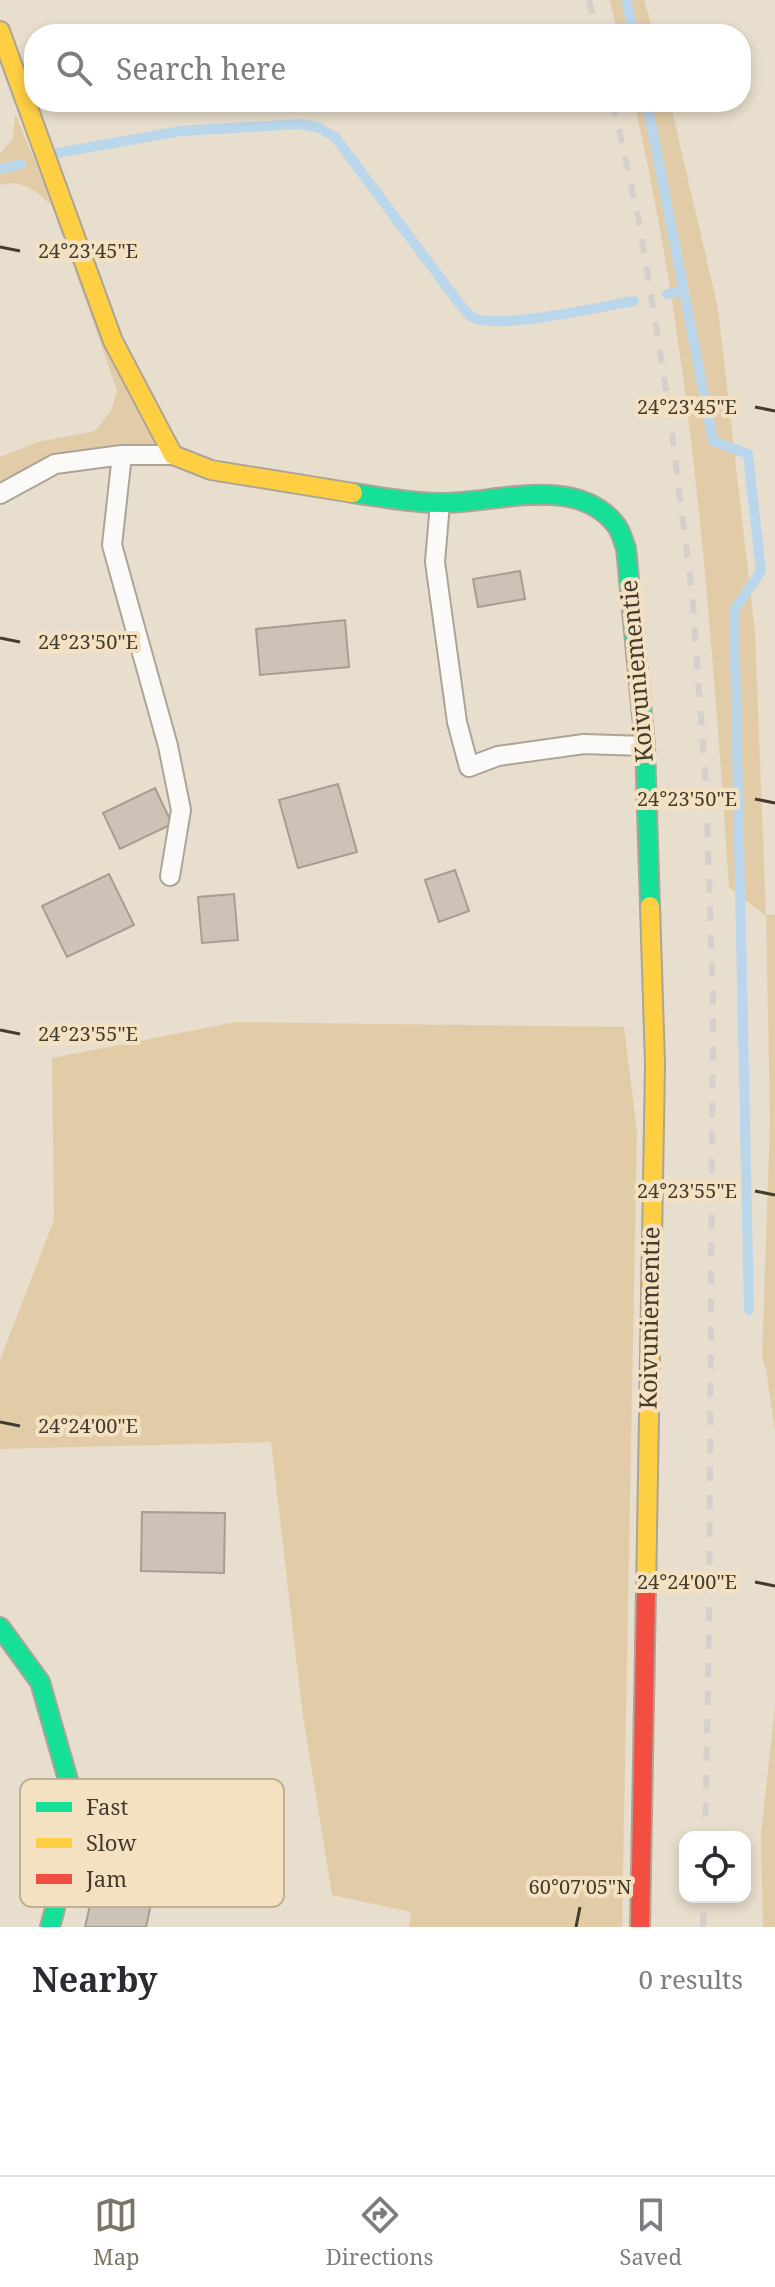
<!DOCTYPE html>
<meta charset="utf-8">
<style>
:root{--surface:#fff;--page:#f2f2f3;--text:#2b2b33;--muted:#7c7c81;--line:#e1e1e2;--accent:#7c7466}
body{margin:0;font-family:"Noto Serif",serif;background:var(--page);color:var(--text)}
.controls{position:absolute;right:24px;bottom:24px;display:grid;overflow:hidden;border-radius:16px;box-shadow:0 4px 12px #0003}
.controls button{width:72px;height:72px;display:grid;place-items:center;padding:0;border:0;border-bottom:2px solid var(--line);background:var(--surface);color:var(--text);font:40px sans-serif}
.list{margin:0;padding:0;list-style:none}
h2{display:flex;justify-content:space-between;align-items:center;height:104px;margin:0;padding:0 32px;font-size:34px}
h2 small{font-size:26px;font-weight:400;color:var(--muted)}
.icon{flex:none;width:44px;height:44px;fill:none;stroke:currentColor;stroke-width:2;stroke-linecap:round;stroke-linejoin:round}
.map{position:relative;flex:none;width:775px;height:1927px;overflow:hidden}
.search{position:absolute;background:var(--surface);box-shadow:0 4px 12px #0003;left:24px;right:24px;top:24px;height:88px;display:flex;align-items:center;gap:20px;box-sizing:border-box;padding:0 28px;border-radius:32px;color:var(--muted);font-size:30px}
.sheet{height:248px;background:var(--surface)}
nav{display:flex;justify-content:space-around;align-items:center;box-sizing:border-box;height:112px;border-top:2px solid var(--line);background:var(--surface);font-size:22px;color:var(--muted)}
nav a{display:grid;justify-items:center;gap:4px}
nav .on{color:var(--accent)}
.map>svg:first-child{display:block}
.green{fill:#e2cca7}
.lines{fill:none;stroke-linecap:round;stroke-linejoin:round}
.stream{stroke:#bad6ea;stroke-width:10}
.building{fill:#ccc2b6;stroke:#a79d91;stroke-width:2}
.lane-casing{stroke:#aca497;stroke-width:22}
.fast-casing{stroke:#aca497;stroke-width:22}
.slow-casing{stroke:#aca497;stroke-width:22}
.jam-casing{stroke:#aca497;stroke-width:22}
.lane{stroke:#fcfaf8;stroke-width:18}
.fast{stroke:#16e098;stroke-width:18}
.slow{stroke:#ffcf43;stroke-width:18}
.jam{stroke:#f24e42;stroke-width:18}
.rail{stroke:#d4d0cb;stroke-width:6;stroke-dasharray:14 14;stroke-linecap:butt}
.ticks{fill:none;stroke:#423b2e;stroke-width:3}
.labels{text-anchor:middle;stroke-width:8;stroke-linejoin:round;paint-order:stroke}
.street-label{font-size:24px;fill:#423b2e;stroke:#f4e1c1}
.key{fill:#f4e1c1;stroke:#bfaf95;stroke-width:2}
.key-label{font-size:22px;fill:#423b2e}
.ticks-label{font-size:20px;text-anchor:middle;fill:#423b2e;stroke:#f4e1c1;stroke-width:8;stroke-linejoin:round;paint-order:stroke}
</style>
<div class="map">
<svg width="775" height="1927" viewBox="0 0 775 1927">
<rect width="100%" height="100%" fill="#e8decd"/>
<!-- green -->
<path class="green" d="M610,0H644L654,34H618Z
M634,102H670L718,308L755,632L766,915H775V1431L766,1370L762,1357L770,1122L766,916L729,887C711,624 693,359 634,102Z
M15,114L156,444L0,484V457L38,442L95,431L111,411L117,390L52,206C36,191 24,179 0,185V154L13,138Z
M236,1022L624,1027L637,1132L622,1927H409L411,1912L332,1895L302,1709L271,1442L0,1449V1360L54,1220L52,1058Z
M775,1706V1927H763L761,1834Z"/>
<g class="lines">
<!-- stream -->
<path class="stream" d="M626,0L634,34
M647,102L713,441L748,454L761,571L734,610L749,1310
M57,153L181,131L301,124L319,128L335,137L459,303C463,308 468,314 472,317C494,331 604,306 634,301
M0,169L21,164
M667,294L683,290"/>
</g>
<!-- building -->
<path class="building" d="M520,571L525,599L478,607L473,579Z
M345,620L349,667L260,675L256,629Z
M338,784L357,852L298,868L279,800Z
M155,788L172,824L120,849L103,813Z
M455,870L469,911L439,922L425,880Z
M109,874L134,925L67,957L42,906Z
M234,894L238,940L202,943L198,897Z
M142,1512L225,1513L224,1573L141,1571Z
M108,1828L165,1841L146,1927H85Z"/>
<g class="lines">
<!-- lane casing -->
<g class="lane-casing">
<path id="lane" d="M122,455L112,545L168,746L181,810L170,876
M0,494L55,464L122,455H170
M440,503L435,562L457,722L469,767L498,756L584,744L645,746"/>
</g>
<!-- fast casing -->
<g class="fast-casing">
<path id="fast" d="M353,493C381,497 411,503 440,503C494,504 576,473 616,525C621,531 623,541 626,548L645,746L650,906
M0,1627L40,1682L79,1818L50,1927"/>
</g>
<!-- slow casing -->
<g class="slow-casing">
<path id="slow" d="M0,31L113,341L173,455L211,470L353,493
M646,1592L655,1064L650,906"/>
</g>
<!-- jam casing -->
<g class="jam-casing">
<path id="jam" d="M640,1927L646,1592"/>
</g>
<!-- lane -->
<use href="#lane" class="lane"/>
<!-- fast -->
<use href="#fast" class="fast"/>
<!-- slow -->
<use href="#slow" class="slow"/>
<!-- jam -->
<use href="#jam" class="jam"/>
<!-- rail -->
<path class="rail" d="M589,0L597,34
M613,102L639,221L669,409L692,593L706,787L713,1002L709,1628L705,1837
M703,1927L704,1897"/>
</g>
<!-- ticks -->
<path class="ticks" d="M0,247L20,251M755,407L775,411M0,638L20,642M755,799L775,803M0,1030L20,1034M755,1191L775,1195M0,1422L20,1426M755,1582L775,1586M576,1927L580,1907"/>
<g class="labels">
<!-- street labels -->
<g class="street-label">
<text transform="translate(637 671) rotate(-95)" y="8">Koivuniementie</text>
<text transform="translate(650 1318) rotate(-89)" y="8">Koivuniementie</text>
</g>
</g>
<!-- legend -->
<rect x="20" y="1779" width="264" height="128" rx="12" class="key"/>
<rect x="36" y="1802" width="36" height="10" fill="#16e098"/>
<rect x="36" y="1838" width="36" height="10" fill="#ffcf43"/>
<rect x="36" y="1874" width="36" height="10" fill="#f24e42"/>
<g class="key-label">
<text x="86" y="1815">Fast</text>
<text x="86" y="1851">Slow</text>
<text x="86" y="1887">Jam</text>
</g>
<g class="ticks-label">
<text x="88" y="258">24°23'45"E</text>
<text x="687" y="414">24°23'45"E</text>
<text x="88" y="649">24°23'50"E</text>
<text x="687" y="806">24°23'50"E</text>
<text x="88" y="1041">24°23'55"E</text>
<text x="687" y="1198">24°23'55"E</text>
<text x="88" y="1433">24°24'00"E</text>
<text x="687" y="1589">24°24'00"E</text>
<text x="580" y="1894">60°07'05"N</text>
</g>
</svg>
<div class="controls">
<button><svg class="icon" aria-label="locate" viewBox="0 0 24 24"><circle cx="12" cy="12" r="6"/><path d="M12 2v4M12 18v4M2 12h4M18 12h4"/></svg></button>
</div>
<div class="search"><svg class="icon" aria-label="search" viewBox="0 0 24 24"><circle cx="10" cy="10" r="6"/><path d="M15 15l6 6"/></svg>Search here</div>
</div>
<section class="sheet">
<h2>Nearby<small>0 results</small></h2>
<ul class="list">
</ul>
</section>
<nav>
<a class="on"><svg class="icon" aria-label="map" viewBox="0 0 24 24"><path d="M3 6l6-2 6 2 6-2v14l-6 2-6-2-6 2zM9 4v14M15 6v14"/></svg>Map</a>
<a><svg class="icon" aria-label="directions" viewBox="0 0 24 24"><path d="M12 3l9 9-9 9-9-9zM9 14v-3h6M13 9l2 2-2 2"/></svg>Directions</a>
<a><svg class="icon" aria-label="saved" viewBox="0 0 24 24"><path d="M7 4h10v16l-5-4-5 4z"/></svg>Saved</a>
</nav>
